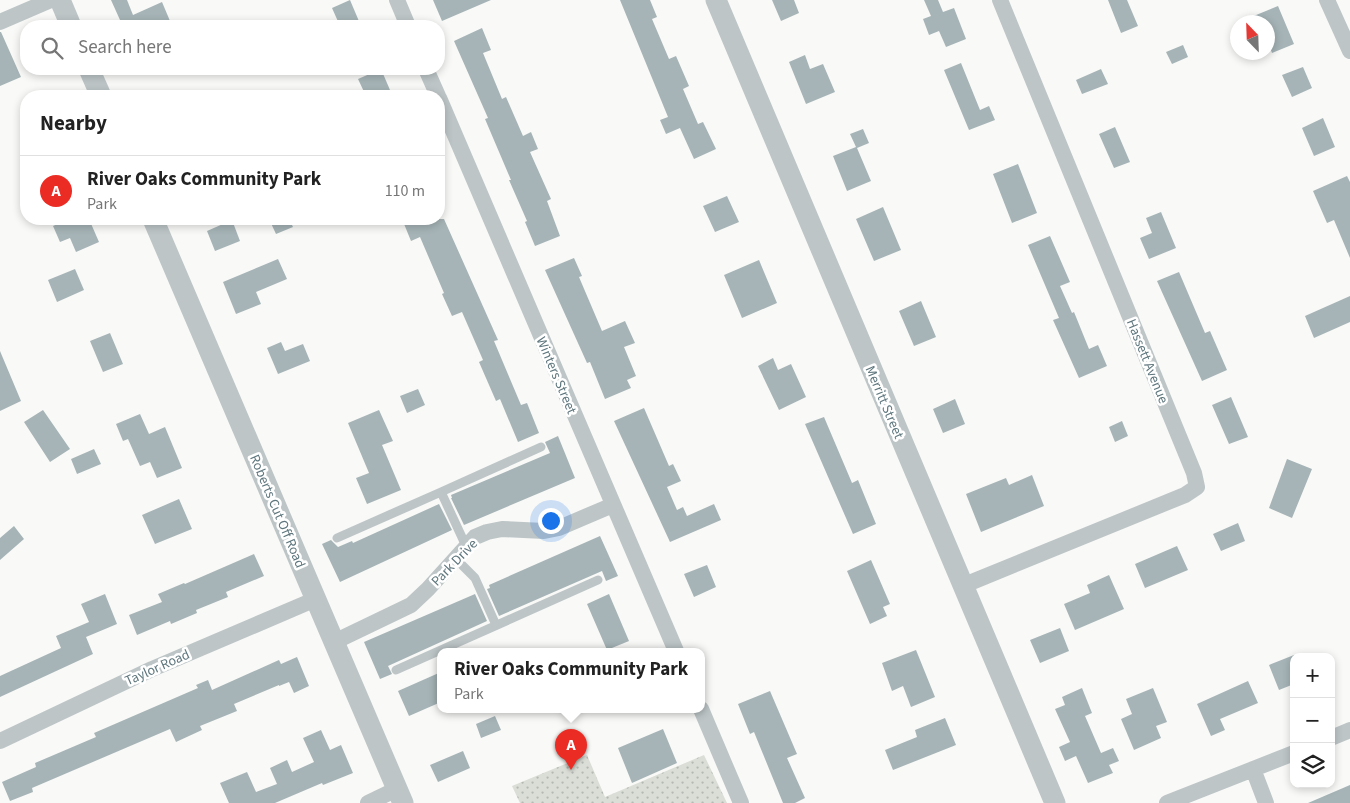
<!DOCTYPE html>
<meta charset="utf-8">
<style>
:root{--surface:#fff;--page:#f2f2f2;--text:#222;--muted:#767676;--line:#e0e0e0;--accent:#eb2c25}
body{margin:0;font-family:"Source Sans 3",sans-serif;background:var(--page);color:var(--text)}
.controls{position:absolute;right:15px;bottom:15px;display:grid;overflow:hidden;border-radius:10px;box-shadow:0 2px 8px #0003}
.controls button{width:45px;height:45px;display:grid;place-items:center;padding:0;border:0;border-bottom:1px solid var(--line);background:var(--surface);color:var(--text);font:25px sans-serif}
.compass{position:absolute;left:1230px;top:15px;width:45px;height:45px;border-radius:50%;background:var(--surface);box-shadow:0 2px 8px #0003;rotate:337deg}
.you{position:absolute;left:550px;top:520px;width:18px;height:18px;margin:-12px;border:4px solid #fff;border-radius:50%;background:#1a73e8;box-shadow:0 0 0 8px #1a73e833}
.badge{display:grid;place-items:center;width:32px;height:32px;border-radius:50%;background:var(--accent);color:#fff;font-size:16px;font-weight:700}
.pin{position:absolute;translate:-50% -41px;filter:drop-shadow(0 1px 2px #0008)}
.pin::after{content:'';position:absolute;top:26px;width:18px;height:15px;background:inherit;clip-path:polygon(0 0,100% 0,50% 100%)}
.popup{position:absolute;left:437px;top:648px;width:268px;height:65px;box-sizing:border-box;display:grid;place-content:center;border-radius:10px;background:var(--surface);filter:drop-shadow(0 1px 4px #0005);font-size:16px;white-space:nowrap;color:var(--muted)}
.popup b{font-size:19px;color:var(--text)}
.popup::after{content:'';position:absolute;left:50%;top:100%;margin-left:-10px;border:10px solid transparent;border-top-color:var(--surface)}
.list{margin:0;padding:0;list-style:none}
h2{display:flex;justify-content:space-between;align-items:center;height:65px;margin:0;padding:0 20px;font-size:21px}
h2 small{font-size:16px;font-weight:400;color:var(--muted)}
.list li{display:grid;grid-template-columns:32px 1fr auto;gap:15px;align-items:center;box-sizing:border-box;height:70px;padding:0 20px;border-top:1px solid var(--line)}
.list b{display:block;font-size:19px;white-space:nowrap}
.list p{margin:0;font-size:16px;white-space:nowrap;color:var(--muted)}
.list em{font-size:16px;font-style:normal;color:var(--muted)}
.icon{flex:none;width:28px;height:28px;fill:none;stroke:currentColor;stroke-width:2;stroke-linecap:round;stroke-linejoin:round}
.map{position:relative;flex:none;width:1350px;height:803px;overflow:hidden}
.search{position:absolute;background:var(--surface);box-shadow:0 2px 8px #0003;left:20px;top:20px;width:425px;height:55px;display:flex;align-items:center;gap:12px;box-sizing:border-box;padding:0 18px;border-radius:20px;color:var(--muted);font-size:19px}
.panel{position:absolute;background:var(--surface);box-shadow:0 2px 8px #0003;left:20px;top:90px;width:425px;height:135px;border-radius:20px}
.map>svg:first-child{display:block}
.grass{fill:url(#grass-dots)}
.building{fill:#a6b4b7}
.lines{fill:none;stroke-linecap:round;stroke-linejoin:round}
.service{stroke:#bdc5c7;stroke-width:9}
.minor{stroke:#bdc5c7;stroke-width:16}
.tertiary{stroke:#bdc5c7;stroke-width:21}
.labels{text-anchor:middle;stroke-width:5;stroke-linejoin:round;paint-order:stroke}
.street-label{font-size:14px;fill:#5e767d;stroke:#fff}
</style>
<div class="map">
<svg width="1350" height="803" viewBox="0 0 1350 803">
<defs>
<pattern id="grass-dots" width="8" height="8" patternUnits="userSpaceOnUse" patternTransform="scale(1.25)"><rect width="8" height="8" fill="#daded6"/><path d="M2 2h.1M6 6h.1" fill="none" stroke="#b4b9b3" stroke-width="1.8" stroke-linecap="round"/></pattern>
</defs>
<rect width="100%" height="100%" fill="#f9f9f7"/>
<!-- grass -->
<path class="grass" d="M587,755L605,797L704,755L727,803H520L512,786Z"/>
<!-- building -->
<path class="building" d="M111,0H127L133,15L162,2L170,21L158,26H106L120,20Z
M350,0L361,26H340L332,8Z
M433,0H491L442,21Z
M620,0H650L657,17L652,19L669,59L676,56L689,86L683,89L698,124L703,122L716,149L694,159L680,128L666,134L660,120L668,117Z
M772,0H794L799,13L781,21Z
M924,0H938L943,12L954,8L966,39L946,47L939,31L929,35L923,19L931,16Z
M1108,0H1127L1138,26L1121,33Z
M1278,6L1294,44L1272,53L1268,42V22H1239Z
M482,28L491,50L483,53L502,99L506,97L523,136L531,132L538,149L530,152L551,199L547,201L560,236L535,246L525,222L527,221L509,180H511L485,119L488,118L454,41Z
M0,32H1L21,77L0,86Z
M1183,45L1188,57L1172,64L1166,52Z
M805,55L810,69L823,64L835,92L806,104L789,62Z
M961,63L980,110L989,106L995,120L969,130L944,70Z
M1303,67L1312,88L1292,97L1282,75Z
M381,69L390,90L376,96H366L358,79Z
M1101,69L1108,84L1082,94L1076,80Z
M1323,118L1335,147L1314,156L1302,128Z
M1115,127L1130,162L1114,168L1099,134Z
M863,129L869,143L857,148L871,181L847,191L833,156L856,147L850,134Z
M1018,164L1037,213L1012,223L993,174Z
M1347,176L1350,182V258L1334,220L1327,223L1313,191Z
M727,196L739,222L715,232L703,206Z
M883,207L901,250L874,261L856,219Z
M1161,212L1176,248L1149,259L1140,238L1152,233L1146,218Z
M69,219H89L99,242L76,252L70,238L60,242L53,226Z
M269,219H289L293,227L276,234Z
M402,219H444L498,340L494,341L521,405L527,403L539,433L518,442L500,399L496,401L479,362L483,360L462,312L452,316L442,294L444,293L420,237L411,241Z
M232,220L240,241L215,251L207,231Z
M1050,236L1070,282L1060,286L1072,313L1074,312L1089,349L1098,345L1107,366L1079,378L1053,320L1059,318L1028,245Z
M574,258L582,276L579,277L602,331L625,321L635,343L624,347L636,376L627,380L631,388L605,399L590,362L587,363L545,270Z
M278,259L287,279L256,292L261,304L236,314L223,282Z
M759,260L777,303L742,318L724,275Z
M75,269L84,290L57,302L48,280Z
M1179,272L1205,333L1210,331L1227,370L1202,381L1157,281Z
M1350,296V322L1314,338L1305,316Z
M921,301L936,337L914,346L899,311Z
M110,333L123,364L103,372L90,341Z
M281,342L285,351L303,344L310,361L278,374L267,348Z
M0,351L21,401L0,411Z
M773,358L778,370L791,364L806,397L779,410L758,366Z
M418,389L425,405L407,413L400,396Z
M1231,397L1248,437L1229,444L1212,405Z
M955,399L965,424L943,433L933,409Z
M644,408L669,466L673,464L681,481L667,487L677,510L683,507L687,516L714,504L721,520L670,542L614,421Z
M43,410L70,449L50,462L24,422Z
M379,410L393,441L382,445L401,490L367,504L356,478L369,473L348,423Z
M140,414L149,434L165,427L182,468L157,478L150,462L140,466L128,439L123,441L116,424Z
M824,417L852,483L858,480L876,524L853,534L805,424Z
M1122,421L1128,436L1115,442L1109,427Z
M558,436L575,478L464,525L451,498H452L451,495L550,453L545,442Z
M94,449L101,464L77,474L71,459Z
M1287,459L1312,469L1292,518L1269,508Z
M1032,475L1044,506L981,532L966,494L1006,478L1009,485Z
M179,499L192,529L155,544L142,515Z
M439,504L452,530L340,582L322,544L331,540L338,547L352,541L353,543Z
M1238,523L1245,541L1221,551L1213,534Z
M14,526L24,539L0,560V538Z
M600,536L618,576L606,581L602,571L499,616L487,589L490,588L489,585Z
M1177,546L1188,570L1145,588L1135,564Z
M254,554L264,576L226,592L228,597L196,610L197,613L171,624L170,621L137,635L129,615L162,602L158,594L184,583L185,584Z
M871,560L890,604L883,607L887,616L870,624L847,571Z
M707,565L716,587L694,597L684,574Z
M1109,575L1124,609L1075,630L1064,604L1090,593L1087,585Z
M105,594L117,624L86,637L93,654L0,697V676L61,648L56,636L89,622L81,604Z
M475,594L487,621L388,666L392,674L380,679L364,642Z
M609,594L629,641L607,650L587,604Z
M1060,628L1069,651L1040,663L1030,640Z
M916,650L935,697L911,707L903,686L892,691L882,663Z
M1294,655V684L1279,690L1269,665Z
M297,657L309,686L294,693L289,682L279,686V685L234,704L237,711L200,726L202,730L176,742L170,729L32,788L33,792L10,801L2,782L36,767L35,763L96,737L94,733L198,688L196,685L208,680L212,690L279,660L281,664Z
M441,672V702L409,716L398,691Z
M1248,681L1258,703L1220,719L1225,730L1211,736L1197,704Z
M1082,688L1092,713L1085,716L1101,753L1113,748L1119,761L1109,765L1113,773L1088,783L1076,756L1065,761L1059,747L1070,742L1055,709L1065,705L1062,697Z
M1153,688L1167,722L1156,726L1161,738L1134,750L1121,719L1132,714L1126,699Z
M770,691L797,754L787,758L805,798L795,803H783L754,732L750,734L738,704Z
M495,716L501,730L481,738L476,724Z
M945,718L956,745L893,770L885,750L917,737L915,730Z
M663,729L677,763L632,783L618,748Z
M321,730L330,750L341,745L353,773L323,785L322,783L275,803H229L220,783L247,772L256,792L277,784L270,768L287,760L292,772L314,762L303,738Z
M463,751L470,768L438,782L430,765Z
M1350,785V803H1308Z"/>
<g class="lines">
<!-- service -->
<path class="service" d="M441,492L541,447
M337,538L441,492L466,546
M455,558L475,578L496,625
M396,670L598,580"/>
<!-- minor -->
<path class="minor" d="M397,0L408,26
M1327,0L1350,51
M0,22L51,0
M426,69L438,96
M439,98L676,651
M962,586L1185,495L1197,487L1194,473L1000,0
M334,642L411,605L428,589L475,537L487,532L502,529L544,531L559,528L613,505
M701,709L741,803
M1331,738L1350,730
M0,741L152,669L316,599
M1253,769L1266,803
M368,803L397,789
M1167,803L1294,753"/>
<!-- tertiary -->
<path class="tertiary" d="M60,0L71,26
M716,0L1055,803
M89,69L101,96
M153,219L403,803"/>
</g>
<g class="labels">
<!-- street labels -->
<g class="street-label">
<text transform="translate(1148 361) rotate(68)" y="5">Hassett Avenue</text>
<text transform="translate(557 375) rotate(67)" y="5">Winters Street</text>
<text transform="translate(885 402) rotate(67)" y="5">Merritt Street</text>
<text transform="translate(278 511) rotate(67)" y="5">Roberts Cut Off Road</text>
<text transform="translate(454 562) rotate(-46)" y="5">Park Drive</text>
<text transform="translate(157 667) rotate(-24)" y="5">Taylor Road</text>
</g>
</g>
</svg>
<div class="controls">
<button>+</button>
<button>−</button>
<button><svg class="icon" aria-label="layers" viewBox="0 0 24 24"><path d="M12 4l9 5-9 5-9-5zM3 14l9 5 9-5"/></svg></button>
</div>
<svg class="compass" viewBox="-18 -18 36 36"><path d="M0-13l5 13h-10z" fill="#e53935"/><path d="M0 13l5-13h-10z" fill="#767676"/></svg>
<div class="you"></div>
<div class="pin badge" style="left:571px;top:770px">A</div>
<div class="popup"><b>River Oaks Community Park</b>Park</div>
<div class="search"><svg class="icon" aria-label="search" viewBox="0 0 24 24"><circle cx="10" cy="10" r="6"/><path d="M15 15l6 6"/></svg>Search here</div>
<section class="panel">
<h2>Nearby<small></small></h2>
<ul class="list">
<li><span class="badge">A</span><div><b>River Oaks Community Park</b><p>Park</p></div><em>110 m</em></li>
</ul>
</section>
</div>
